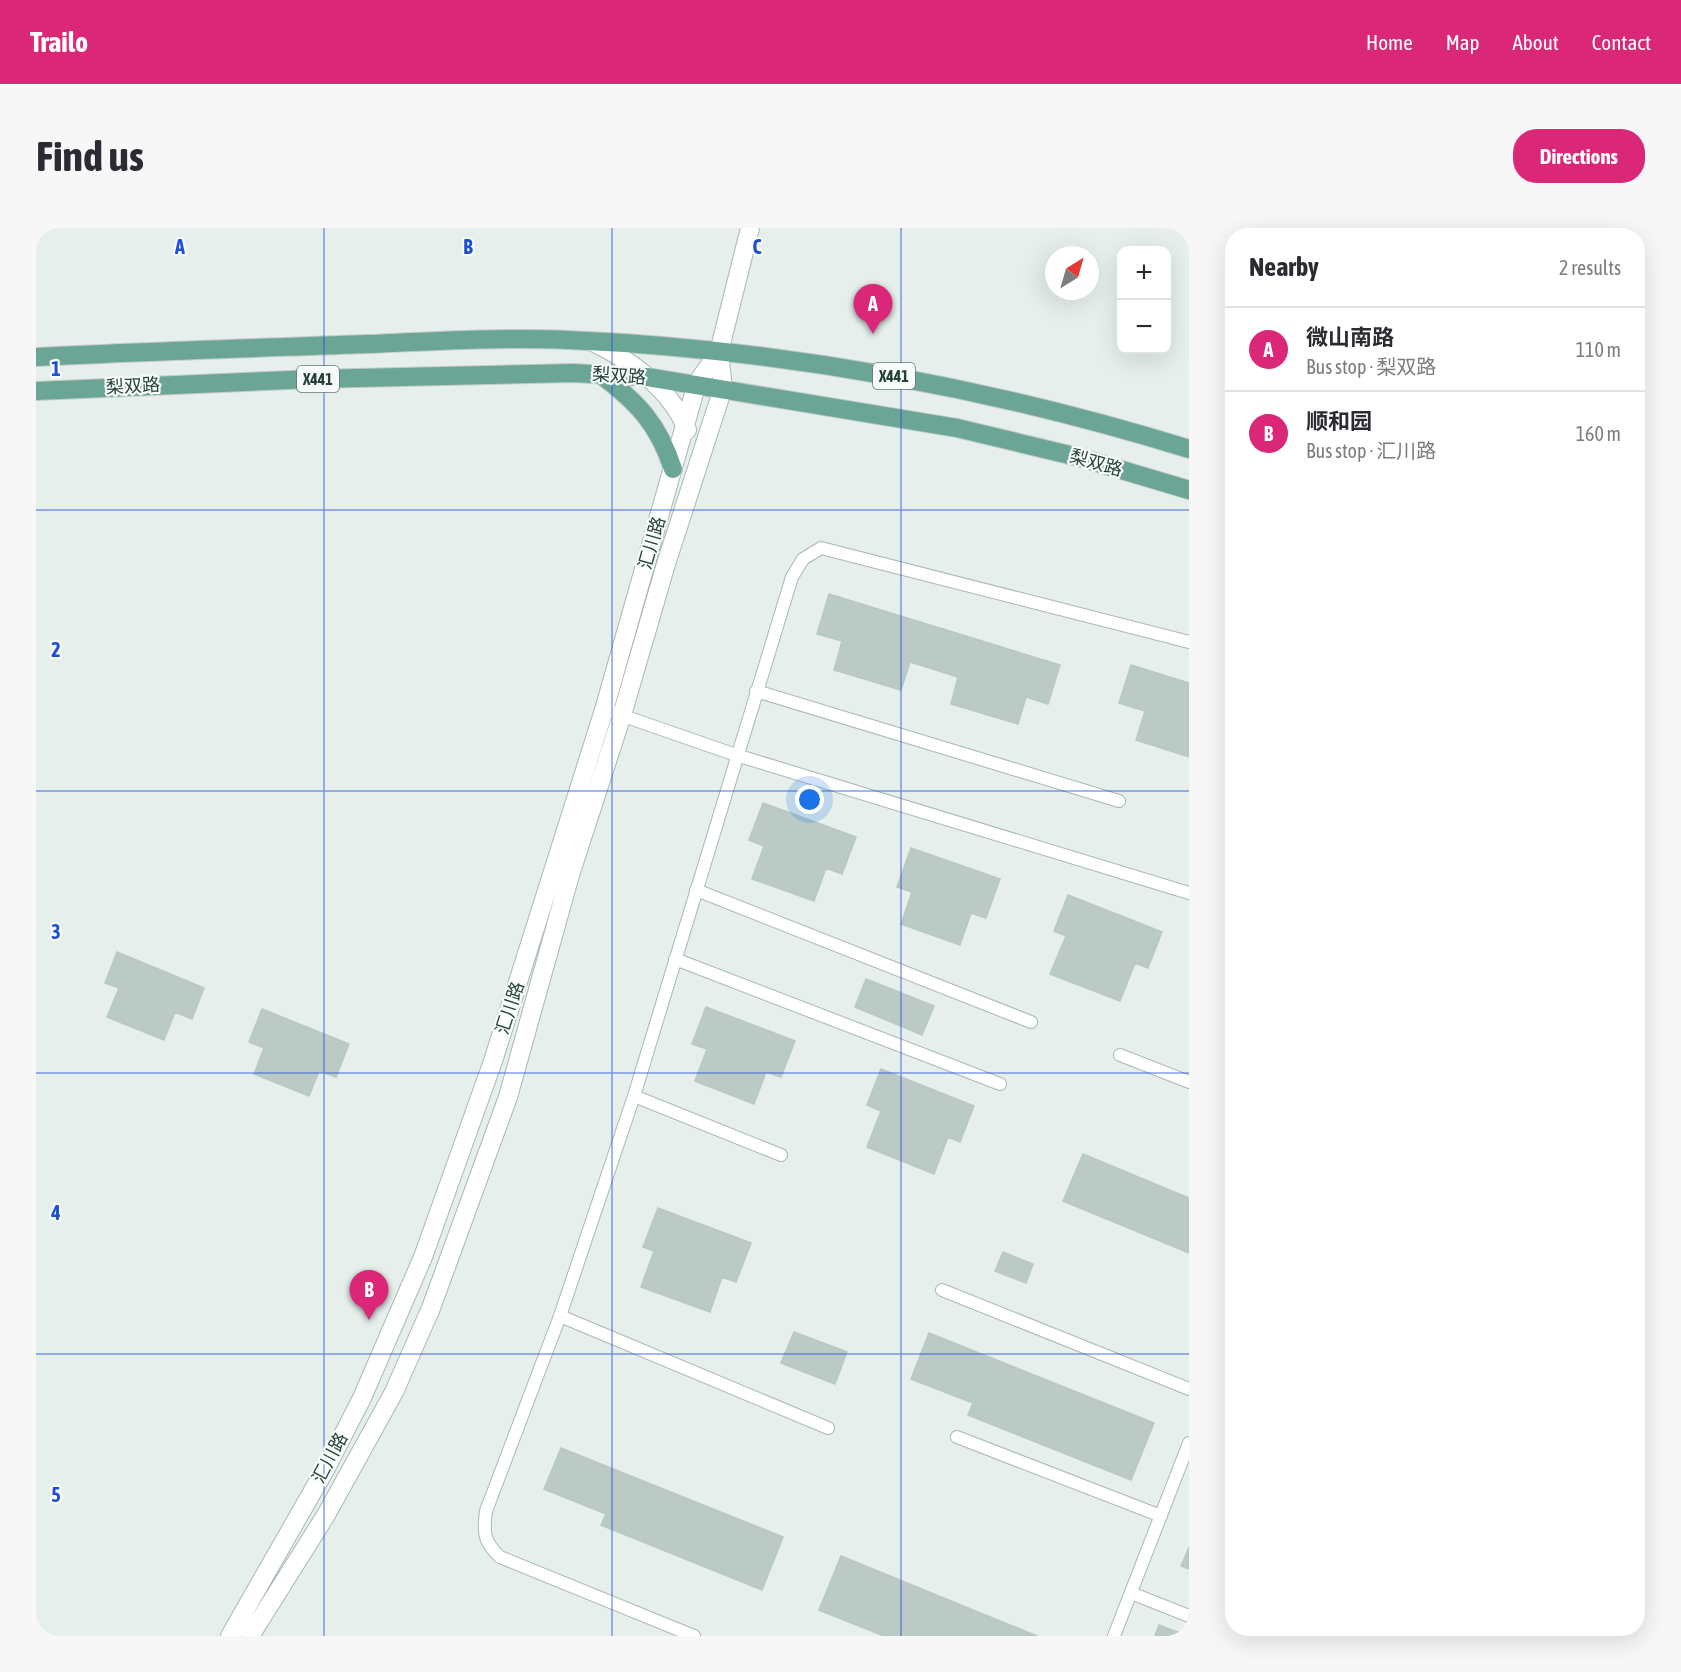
<!DOCTYPE html>
<meta charset="utf-8">
<style>
:root{--surface:#fff;--page:#f7f7f7;--text:#2b2b33;--muted:#7c7c81;--line:#e1e1e2;--accent:#db2777}
body{margin:0;font-family:"Asap Condensed","Noto Sans SC",sans-serif;background:var(--page);color:var(--text)}
.controls{position:absolute;right:18px;top:18px;display:grid;overflow:hidden;border-radius:12px;box-shadow:0 6px 24px #0002}
.controls button{width:54px;height:54px;display:grid;place-items:center;padding:0;border:0;border-bottom:2px solid var(--line);background:var(--surface);color:var(--text);font:30px sans-serif}
.compass{position:absolute;left:1009px;top:18px;width:54px;height:54px;border-radius:50%;background:var(--surface);box-shadow:0 6px 24px #0002;rotate:37deg}
.you{position:absolute;left:774px;top:572px;width:21px;height:21px;margin:-15px;border:4px solid #fff;border-radius:50%;background:#1a73e8;box-shadow:0 0 0 9px #1a73e833}
.badge{display:grid;place-items:center;width:39px;height:39px;border-radius:50%;background:var(--accent);color:#fff;font-size:20px;font-weight:700}
.pin{position:absolute;translate:-50% -50px;filter:drop-shadow(0 2px 3px #0008)}
.pin::after{content:'';position:absolute;top:32px;width:21px;height:18px;background:inherit;clip-path:polygon(0 0,100% 0,50% 100%)}
.list{margin:0;padding:0;list-style:none}
h2{display:flex;justify-content:space-between;align-items:center;height:78px;margin:0;padding:0 24px;font-size:26px}
h2 small{font-size:20px;font-weight:400;color:var(--muted)}
.list li{display:grid;grid-template-columns:39px 1fr auto;gap:18px;align-items:center;box-sizing:border-box;height:84px;padding:0 24px;border-top:2px solid var(--line)}
.list b{display:block;font-size:22px;white-space:nowrap}
.list p{margin:0;font-size:20px;white-space:nowrap;color:var(--muted)}
.list em{font-size:20px;font-style:normal;color:var(--muted)}
.map{position:relative;flex:none;width:1153px;height:1408px;overflow:hidden;border-radius:24px}
header{display:flex;align-items:center;gap:36px;box-sizing:border-box;height:84px;padding:0 30px;background:var(--accent);color:#fff}
header strong{font-size:28px}
nav{display:flex;gap:33px;margin-inline-start:auto;font-size:21px}
.intro{display:flex;align-items:center;justify-content:space-between;box-sizing:border-box;height:144px;padding:0 36px}
h1{margin:0;font-size:42px}
.button{padding:15px 27px;border-radius:24px;background:var(--accent);color:#fff;font-size:21px;font-weight:700}
main{display:flex;gap:36px;padding:0 36px}
aside{flex:1;background:var(--surface);border-radius:24px;box-shadow:0 6px 24px #0002}
.map>svg:first-child{display:block}
.building{fill:#bbcac4;stroke:#b8c9c2;stroke-width:1.5}
.lines{fill:none;stroke-linecap:round;stroke-linejoin:round}
.service-casing{stroke:#a8b8b2;stroke-width:14}
.tertiary-casing{stroke:#a8b8b2;stroke-width:20}
.primary-casing{stroke:#c2cac8;stroke-width:20}
.service{stroke:#fff;stroke-width:12}
.tertiary{stroke:#fff;stroke-width:18}
.primary{stroke:#6aa596;stroke-width:18}
.grid{fill:none;stroke:#1d4ed8;stroke-width:1.5;stroke-opacity:0.55}
.labels{text-anchor:middle;stroke-width:4.5;stroke-linejoin:round;paint-order:stroke}
.shield{fill:#f7fbf9;stroke:#637a73;stroke-width:1.5}
.shield-label{font-size:16px;font-weight:bold;fill:#24423a}
.street-label{font-size:18px;fill:#24423a;stroke:#f7fbf9}
.grid-label{font-size:20px;text-anchor:middle;font-weight:bold;fill:#1d4ed8;stroke:#f7fbf9;stroke-width:4.5;stroke-linejoin:round;paint-order:stroke}
</style>
<header>
<strong>Trailo</strong>
<nav><a>Home</a><a>Map</a><a>About</a><a>Contact</a></nav>
</header>
<div class="intro"><h1>Find us</h1><a class="button">Directions</a></div>
<main>
<div class="map">
<svg width="1153" height="1408" viewBox="0 0 1153 1408">
<rect width="100%" height="100%" fill="#e6efeb"/>
<!-- building -->
<path class="building" d="M793,366L1024,437L1012,476L990,469L982,496L915,476L922,449L874,434L865,462L798,442L806,413L781,406Z
M1095,437L1153,455V529L1100,512L1109,483L1083,475Z
M727,575L820,609L806,646L790,640L778,673L716,651L728,618L713,612Z
M875,620L964,651L950,690L935,685L924,717L865,696L876,664L861,659Z
M1032,667L1126,704L1112,740L1099,735L1084,773L1014,746L1030,708L1018,703Z
M81,724L168,760L156,791L139,784L128,812L71,789L83,760L69,755Z
M830,751L898,778L886,807L819,779Z
M670,779L759,813L745,849L730,844L718,876L659,853L671,821L656,816Z
M226,781L313,816L300,849L283,843L273,868L218,846L228,820L213,814Z
M845,841L938,878L924,914L912,909L898,946L831,919L845,883L831,877Z
M1047,926L1153,970V1025L1027,973Z
M622,980L715,1015L700,1054L686,1049L674,1084L605,1059L618,1023L607,1019Z
M967,1024L997,1036L990,1055L959,1043Z
M758,1104L811,1124L799,1156L745,1135Z
M893,1105L1118,1195L1095,1252L932,1187L937,1175L875,1151Z
M525,1220L747,1309L726,1362L565,1297L570,1286L508,1261Z
M1153,1319V1341L1145,1338Z
M805,1328L1001,1408H848L783,1382Z
M1123,1397L1152,1408H1119Z"/>
<g class="lines">
<!-- service casing -->
<g class="service-casing">
<path id="service" d="M720,463L1083,573
M579,485L700,527L1153,665
M660,662L995,794
M639,731L964,856
M1084,827L1153,854
M598,868L745,927
M906,1062L1153,1161
M524,1088L792,1200
M921,1209L1125,1288
M1095,1365L1153,1388
M658,1408L464,1329C448,1314 447,1305 450,1283L524,1088L598,868L756,349L767,331L785,320L1153,414
M1078,1408L1153,1215"/>
</g>
<!-- tertiary casing -->
<g class="tertiary-casing">
<path id="tertiary" d="M557,114C594,132 636,162 651,202
M194,1408L290,1240L326,1170L387,1029L457,833L568,482L661,155L683,124
M214,1408L290,1287L358,1164L395,1080L472,869L534,647L586,487L630,336L687,160L683,124L714,0"/>
</g>
<!-- primary casing -->
<g class="primary-casing">
<path id="primary" d="M0,129C111,123 222,120 333,116C399,113 466,109 532,112C743,121 952,159 1153,221
M564,146C601,174 622,195 637,241
M0,163L278,151L537,145L611,149L921,200L1042,229L1153,262"/>
</g>
<!-- service -->
<use href="#service" class="service"/>
<!-- tertiary -->
<use href="#tertiary" class="tertiary"/>
<!-- primary -->
<use href="#primary" class="primary"/>
</g>
<!-- grid -->
<path class="grid" d="M288,0V1408M576,0V1408M865,0V1408M0,282H1153M0,563H1153M0,845H1153M0,1126H1153"/>
<g class="labels">
<!-- shield labels -->
<g class="shield">
<rect x="837" y="135" width="42" height="26" rx="4.5"/>
<rect x="261" y="138" width="42" height="26" rx="4.5"/>
</g>
<g class="shield-label">
<text x="858" y="154">X441</text>
<text x="282" y="157">X441</text>
</g>
<!-- street labels -->
<g class="street-label">
<text transform="translate(583 148) rotate(4)" y="6">梨双路</text>
<text transform="translate(97 158) rotate(-3)" y="6">梨双路</text>
<text transform="translate(1060 235) rotate(16)" y="6">梨双路</text>
<text transform="translate(616 315) rotate(-74)" y="6">汇川路</text>
<text transform="translate(474 780) rotate(-72)" y="6">汇川路</text>
<text transform="translate(294 1230) rotate(-62)" y="6">汇川路</text>
</g>
</g>
<g class="grid-label">
<text x="144" y="26">A</text>
<text x="432" y="26">B</text>
<text x="721" y="26">C</text>
<text x="20" y="148">1</text>
<text x="20" y="429">2</text>
<text x="20" y="711">3</text>
<text x="20" y="992">4</text>
<text x="20" y="1274">5</text>
</g>
</svg>
<div class="controls">
<button>+</button>
<button>−</button>
</div>
<svg class="compass" viewBox="-18 -18 36 36"><path d="M0-13l5 13h-10z" fill="#e53935"/><path d="M0 13l5-13h-10z" fill="#7c7c81"/></svg>
<div class="you"></div>
<div class="pin badge" style="left:837px;top:106px">A</div>
<div class="pin badge" style="left:333px;top:1092px">B</div>
</div>
<aside>
<h2>Nearby<small>2 results</small></h2>
<ul class="list">
<li><span class="badge">A</span><div><b>微山南路</b><p>Bus stop · 梨双路</p></div><em>110 m</em></li>
<li><span class="badge">B</span><div><b>顺和园</b><p>Bus stop · 汇川路</p></div><em>160 m</em></li>
</ul>
</aside>
</main>
